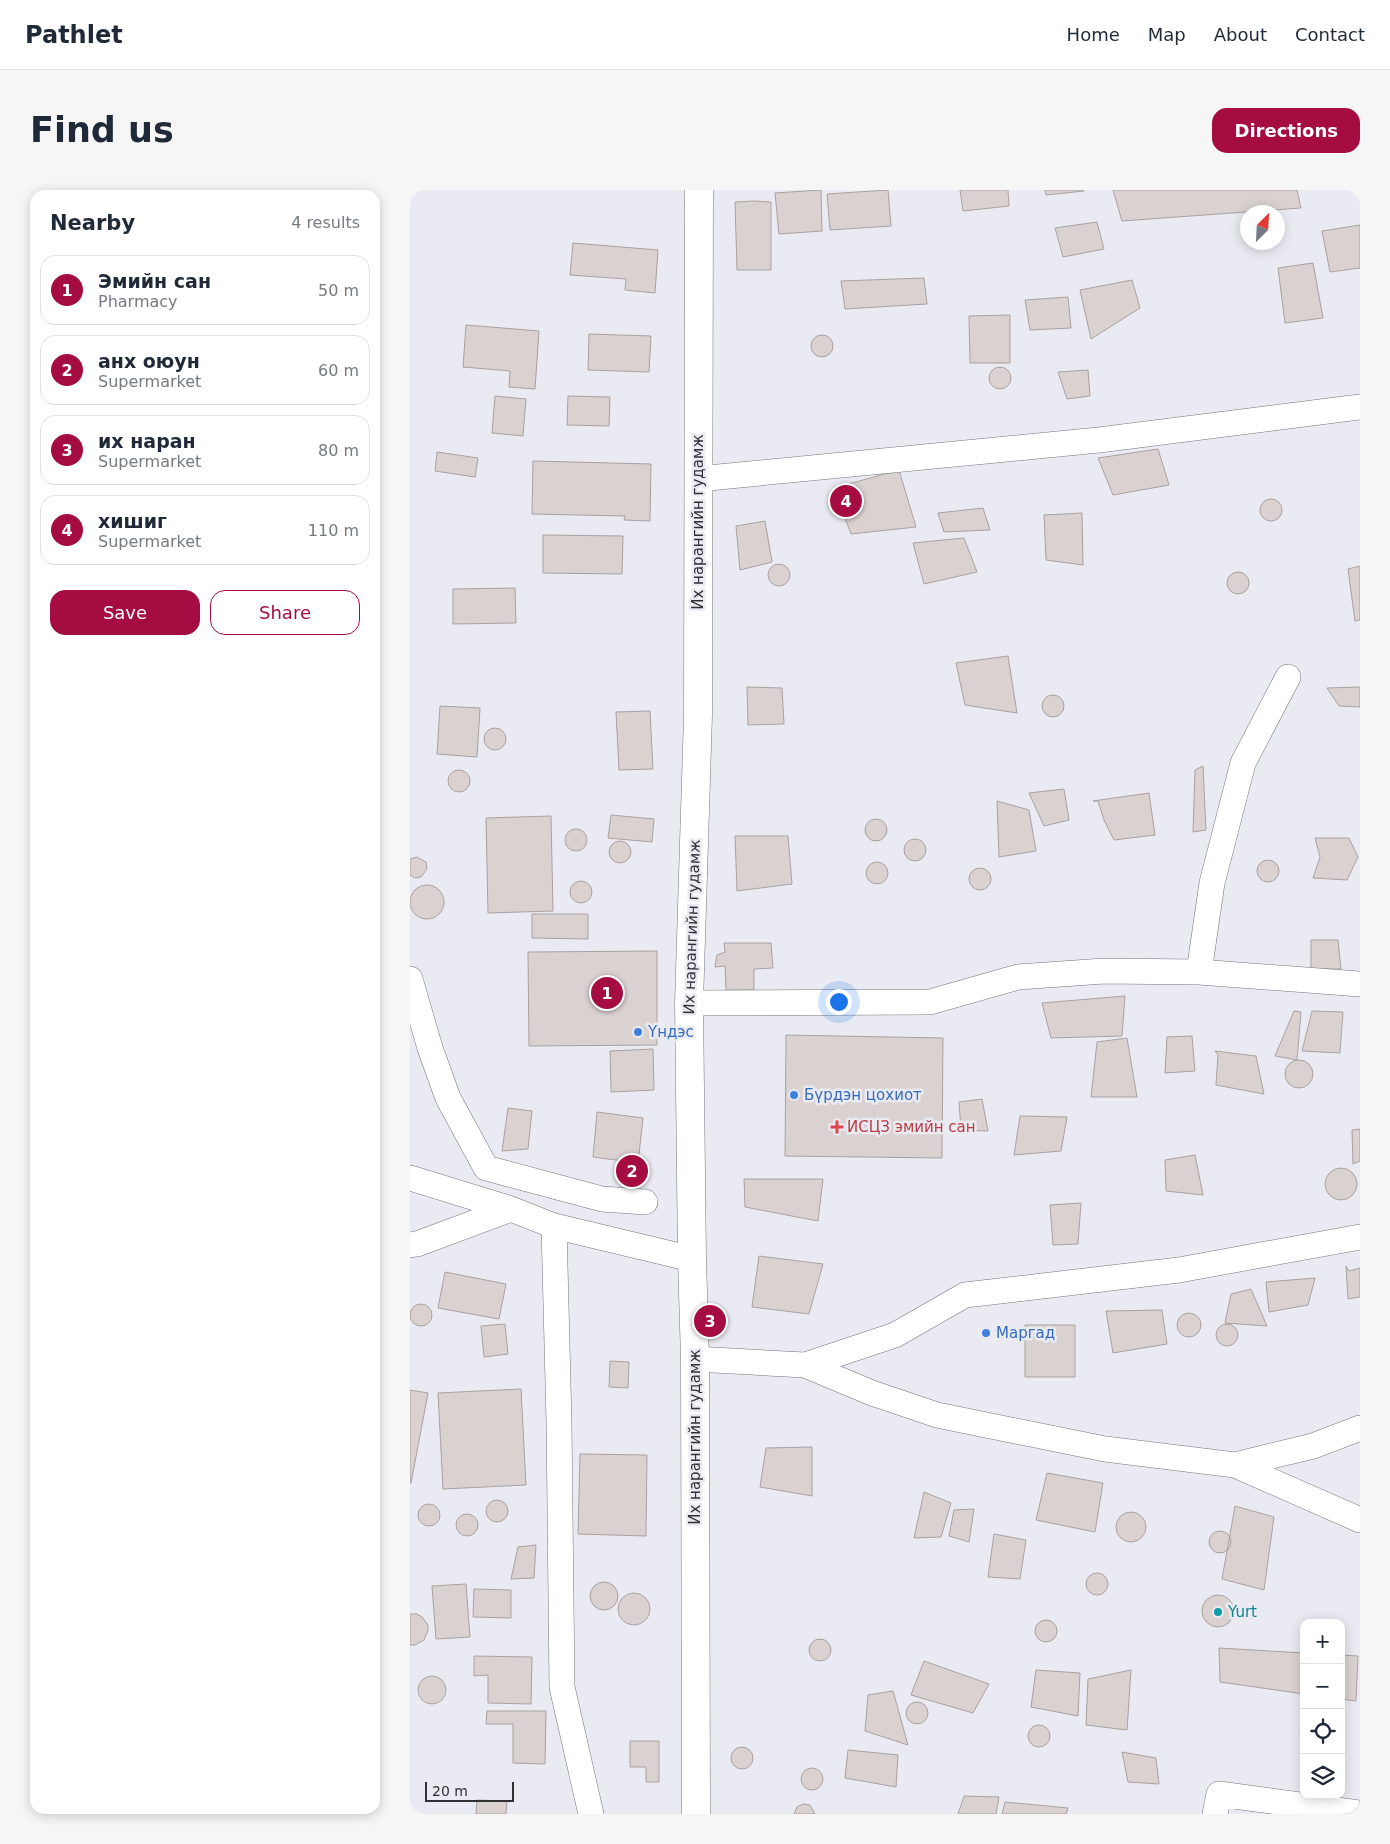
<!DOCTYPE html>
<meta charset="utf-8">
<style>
:root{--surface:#fff;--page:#f6f6f7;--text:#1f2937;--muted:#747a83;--line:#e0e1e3;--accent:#a50c41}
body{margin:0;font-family:"DejaVu Sans",sans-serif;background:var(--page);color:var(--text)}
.controls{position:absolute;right:15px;bottom:15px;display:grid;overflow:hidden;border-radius:10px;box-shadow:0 2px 12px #0003}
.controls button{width:45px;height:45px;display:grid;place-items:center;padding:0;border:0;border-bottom:1px solid var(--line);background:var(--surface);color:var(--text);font:25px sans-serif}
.compass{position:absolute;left:830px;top:15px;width:45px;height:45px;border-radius:50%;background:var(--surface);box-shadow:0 2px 12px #0003;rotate:24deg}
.scale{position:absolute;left:15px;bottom:12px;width:89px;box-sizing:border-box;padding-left:5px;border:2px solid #313134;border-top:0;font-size:14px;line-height:18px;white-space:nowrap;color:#313134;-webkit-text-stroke:4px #eaebf2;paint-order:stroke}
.you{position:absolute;left:428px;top:811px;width:18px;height:18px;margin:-12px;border:4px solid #fff;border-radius:50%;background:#1a73e8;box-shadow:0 0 0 8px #1a73e833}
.badge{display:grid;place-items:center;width:32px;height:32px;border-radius:50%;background:var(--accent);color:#fff;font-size:16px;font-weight:700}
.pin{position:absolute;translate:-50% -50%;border:2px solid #fff;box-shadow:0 1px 5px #0006}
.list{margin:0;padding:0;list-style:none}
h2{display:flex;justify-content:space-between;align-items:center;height:65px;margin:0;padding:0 20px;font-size:21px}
h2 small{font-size:16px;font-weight:400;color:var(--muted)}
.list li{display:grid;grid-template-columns:32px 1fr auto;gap:15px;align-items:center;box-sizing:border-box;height:70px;margin:0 10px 10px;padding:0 10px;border:1px solid var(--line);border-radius:15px}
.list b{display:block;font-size:19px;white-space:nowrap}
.list p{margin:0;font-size:16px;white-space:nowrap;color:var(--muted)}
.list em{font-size:16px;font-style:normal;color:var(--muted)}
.actions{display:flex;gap:10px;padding:15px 20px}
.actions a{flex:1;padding:11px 0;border:1px solid var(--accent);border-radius:15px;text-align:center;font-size:18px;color:var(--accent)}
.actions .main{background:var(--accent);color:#fff}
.icon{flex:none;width:28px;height:28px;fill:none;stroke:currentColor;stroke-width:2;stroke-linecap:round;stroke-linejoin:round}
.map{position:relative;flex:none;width:950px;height:1624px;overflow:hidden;border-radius:15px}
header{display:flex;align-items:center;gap:30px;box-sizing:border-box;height:70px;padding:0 25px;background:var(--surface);border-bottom:1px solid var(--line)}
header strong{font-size:24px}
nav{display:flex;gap:28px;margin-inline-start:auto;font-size:18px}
.intro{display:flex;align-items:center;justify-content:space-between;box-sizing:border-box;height:120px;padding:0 30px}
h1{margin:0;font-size:35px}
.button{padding:12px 22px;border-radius:15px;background:var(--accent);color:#fff;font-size:18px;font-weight:700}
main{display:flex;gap:30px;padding:0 30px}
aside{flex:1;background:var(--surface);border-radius:15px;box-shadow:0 2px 12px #0003}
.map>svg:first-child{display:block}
.building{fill:#dad2d1;stroke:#a9a1a0}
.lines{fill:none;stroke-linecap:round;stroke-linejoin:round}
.street-casing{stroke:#74757b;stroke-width:26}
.secondary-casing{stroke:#74757b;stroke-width:29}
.street{stroke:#fff;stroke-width:25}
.secondary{stroke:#fff;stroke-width:28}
.shop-dot{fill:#3f7fe0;stroke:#eaebf2;stroke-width:2}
.health-dot{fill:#e0444e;stroke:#eaebf2;stroke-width:2}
.culture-dot{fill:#0f9aa8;stroke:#eaebf2;stroke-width:2}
.labels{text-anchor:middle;stroke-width:5;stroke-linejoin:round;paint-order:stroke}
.street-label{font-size:15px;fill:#313134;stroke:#eaebf2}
.shop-label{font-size:15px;fill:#366cbe;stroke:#eaebf2;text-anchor:start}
.health-label{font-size:15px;fill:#be3a42;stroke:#eaebf2;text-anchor:start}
.culture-label{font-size:15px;fill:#0d838f;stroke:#eaebf2;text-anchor:start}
</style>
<header>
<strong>Pathlet</strong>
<nav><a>Home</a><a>Map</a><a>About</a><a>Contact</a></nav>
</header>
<div class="intro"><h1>Find us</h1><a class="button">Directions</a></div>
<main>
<aside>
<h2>Nearby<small>4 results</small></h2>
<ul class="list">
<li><span class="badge">1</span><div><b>Эмийн сан</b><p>Pharmacy</p></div><em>50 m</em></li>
<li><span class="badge">2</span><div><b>анх оюун</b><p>Supermarket</p></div><em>60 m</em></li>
<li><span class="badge">3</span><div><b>их наран</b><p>Supermarket</p></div><em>80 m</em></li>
<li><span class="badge">4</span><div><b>хишиг</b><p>Supermarket</p></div><em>110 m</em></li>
</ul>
<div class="actions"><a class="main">Save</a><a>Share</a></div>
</aside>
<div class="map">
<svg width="950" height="1624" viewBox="0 0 950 1624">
<rect width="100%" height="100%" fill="#eaebf2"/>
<!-- building -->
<path class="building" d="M411,0L412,41L369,44L365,3Z
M478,0L481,36L420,40L417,4Z
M550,0H598L599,16L553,21Z
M635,0H674V1L636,5Z
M703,0H887L891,18L712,31Z
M344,11L361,12V80H327L325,12Z
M687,32L694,59L653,67L645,38Z
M950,35V78L920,82L912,41Z
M163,53L248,60L245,103L215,100L216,89L160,85Z
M903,73L913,128L875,133L868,78Z
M514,88L517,114L435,119L431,91Z
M722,90L730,118L681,149L670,100Z
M658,107L661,138L620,140L615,110Z
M600,125V173H560L559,126Z
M56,135L129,141L125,199L99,197L100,181L53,177Z
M179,144L241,146L239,182L178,180Z
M401 156a11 11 0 1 1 22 0a11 11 0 1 1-22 0Z
M579 188a11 11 0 1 1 22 0a11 11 0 1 1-22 0Z
M678,180L680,206L657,209L648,182Z
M85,206L116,209L113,246L82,243Z
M158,206L200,207L199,236L157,235Z
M748,259L759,295L703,305L688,268Z
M27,262L68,268L65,287L25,281Z
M123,271L241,274L240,331L214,330L215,326L122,324Z
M489,280L506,337L441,344L424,298Z
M850 320a11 11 0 1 1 22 0a11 11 0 1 1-22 0Z
M573,318L580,340L534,342L528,323Z
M672,323L673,375L636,370L634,325Z
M355,331L362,372L330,380L326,336Z
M133,345L213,346L212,384L133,383Z
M554,348L567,382L514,394L503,353Z
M358 385a11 11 0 1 1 22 0a11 11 0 1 1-22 0Z
M950,376V430L945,431L938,379Z
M817 393a11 11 0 1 1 22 0a11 11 0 1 1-22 0Z
M105,398L106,433L43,434V399Z
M598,466L607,523L555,515L546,473Z
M337,497L372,498L374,534L338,535Z
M950,497V517L929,516L917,498Z
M632 516a11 11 0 1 1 22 0a11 11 0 1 1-22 0Z
M30,516L70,518L67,567L27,564Z
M240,521L243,579L209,580L206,522Z
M74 549a11 11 0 1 1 22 0a11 11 0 1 1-22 0Z
M793,576L796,640L783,642L785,580Z
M38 591a11 11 0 1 1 22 0a11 11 0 1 1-22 0Z
M654,599L659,630L634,636L619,603Z
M739,603L745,645L704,650L694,630L688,611H683Z
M587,611L619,620L626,661L589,667Z
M201,625L244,629L242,652L198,648Z
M141,626L143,721L78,723L76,628Z
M455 640a11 11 0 1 1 22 0a11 11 0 1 1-22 0Z
M155 650a11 11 0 1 1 22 0a11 11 0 1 1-22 0Z
M325,646H378L382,694L327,701Z
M905,648H939L948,667L937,690L903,688L910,667Z
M494 660a11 11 0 1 1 22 0a11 11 0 1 1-22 0Z
M199 662a11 11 0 1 1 22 0a11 11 0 1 1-22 0Z
M7,667L16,672L17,679L11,687L5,688L0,685V669Z
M847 681a11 11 0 1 1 22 0a11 11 0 1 1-22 0Z
M456 683a11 11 0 1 1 22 0a11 11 0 1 1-22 0Z
M559 689a11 11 0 1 1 22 0a11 11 0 1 1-22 0Z
M160 702a11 11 0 1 1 22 0a11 11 0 1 1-22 0Z
M0 712a17 17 0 1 1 34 0a17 17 0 1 1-34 0Z
M122,724H178V749L122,748Z
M901,750H928L931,779H901Z
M314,753H361L363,778L344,779V800H316L315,776L305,777L307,765L315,762Z
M247,761V855L119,856L118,762Z
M715,806L712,846L641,848L632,813Z
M884,821L891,822L887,870L865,866Z
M902,821L933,822L930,863L892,861Z
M376,845L533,848L532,968L375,966Z
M782,846L785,881L755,883L757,847Z
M717,848L727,907H681L687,852Z
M243,859L244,900L201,902L200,861Z
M805,861L846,866L854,904L806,895L808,865Z
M875 884a14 14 0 1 1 28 0a14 14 0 1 1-28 0Z
M572,909L578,941L551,940L549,912Z
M98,918L122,921L118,959L92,961Z
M187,922L233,928L228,973L183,967Z
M610,926L657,927L651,961L604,965Z
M950,939V971L943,974L942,940Z
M785,965L793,1005L756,1001L755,970Z
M915 994a16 16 0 1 1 32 0a16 16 0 1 1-32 0Z
M334,989H413L408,1031L335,1017Z
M671,1013L668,1054L643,1055L640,1015Z
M349,1066L413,1074L399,1124L342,1117Z
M936,1076L939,1081L950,1078V1107L938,1109Z
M35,1082L96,1094L89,1129L28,1118Z
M905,1088L898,1115L859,1122L856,1092Z
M841,1099L857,1136L815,1133L821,1104Z
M0 1125a11 11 0 1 1 22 0a11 11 0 1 1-22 0Z
M752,1120L757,1154L703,1163L696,1121Z
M767 1135a12 12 0 1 1 24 0a12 12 0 1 1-24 0Z
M95,1134L98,1164L74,1167L71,1136Z
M806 1145a11 11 0 1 1 22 0a11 11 0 1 1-22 0Z
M615,1135H665V1187H615Z
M200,1171L219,1172L218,1198L199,1197Z
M111,1199L116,1295L33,1299L28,1203Z
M0,1200L18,1203L1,1293H0Z
M402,1257V1306L350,1297L356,1258Z
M170,1264L237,1265L236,1346L168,1344Z
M637,1283L693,1293L685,1342L626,1330Z
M514,1302L541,1313L531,1347L504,1348Z
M76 1321a11 11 0 1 1 22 0a11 11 0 1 1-22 0Z
M8 1325a11 11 0 1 1 22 0a11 11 0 1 1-22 0Z
M825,1316L864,1327L854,1400L812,1389Z
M564,1319L559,1352L539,1346L544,1320Z
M706 1337a15 15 0 1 1 30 0a15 15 0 1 1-30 0Z
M46 1335a11 11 0 1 1 22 0a11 11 0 1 1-22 0Z
M799 1352a11 11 0 1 1 22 0a11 11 0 1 1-22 0Z
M584,1344L616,1350L610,1389L578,1387Z
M126,1355L124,1388L101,1389L108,1357Z
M676 1394a11 11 0 1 1 22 0a11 11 0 1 1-22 0Z
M180 1406a14 14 0 1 1 28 0a14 14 0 1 1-28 0Z
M56,1394L60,1447L26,1449L22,1396Z
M64,1399L101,1400V1428L63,1427Z
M208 1419a16 16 0 1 1 32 0a16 16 0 1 1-32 0Z
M792 1421a16 16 0 1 1 32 0a16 16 0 1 1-32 0Z
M0,1424H7L12,1427L18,1435V1440L14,1450L5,1455H0Z
M625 1441a11 11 0 1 1 22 0a11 11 0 1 1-22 0Z
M399 1460a11 11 0 1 1 22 0a11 11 0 1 1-22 0Z
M809,1458L894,1463V1504L810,1492Z
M931,1465L948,1466L946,1511L931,1509Z
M64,1466L122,1467L121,1514L78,1513V1485L64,1486Z
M514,1471L579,1494L563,1523L501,1505Z
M626,1480L670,1483L668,1526L621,1517Z
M721,1480L717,1540L676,1535L678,1489Z
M8 1500a14 14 0 1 1 28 0a14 14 0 1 1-28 0Z
M483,1501L498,1555L455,1541L458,1505Z
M496 1523a11 11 0 1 1 22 0a11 11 0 1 1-22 0Z
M77,1521H136L135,1574L103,1573V1534H76Z
M618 1546a11 11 0 1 1 22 0a11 11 0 1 1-22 0Z
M220,1551H249V1592H236V1577H220Z
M321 1568a11 11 0 1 1 22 0a11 11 0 1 1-22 0Z
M438,1560L488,1565L486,1597L435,1588Z
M712,1562L746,1568L749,1594L718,1592Z
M391 1589a11 11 0 1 1 22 0a11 11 0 1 1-22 0Z
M554,1606L589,1607L586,1624H548Z
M67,1610L97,1611L96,1624H66Z
M595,1612L658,1618L656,1624H592Z
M393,1614L400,1615L405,1624H384L387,1617Z"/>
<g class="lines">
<!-- street casing -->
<g class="street-casing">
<path id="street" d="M288,289L689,250L950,217
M789,782L802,693L833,573L878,487
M0,789L20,858L38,908L76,978L192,1009L235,1012
M279,813L520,812L608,787L694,781L789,782L950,794
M0,988L101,1019L144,1036L282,1069
M144,1036L149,1233L152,1497L181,1624
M0,1055L7,1054L101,1019
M285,1169L395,1175L462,1203L527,1225L695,1259L825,1275L903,1256L950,1238
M395,1175L485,1145L555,1105L769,1080L950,1047
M825,1275L950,1330
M805,1624L809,1604L950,1623"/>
</g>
<!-- secondary casing -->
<g class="secondary-casing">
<path id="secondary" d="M286,1624L285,1169L282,1069L279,813L288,525L289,0"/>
</g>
<!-- street -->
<use href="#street" class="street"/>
<!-- secondary -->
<use href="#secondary" class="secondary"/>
</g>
<!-- markers -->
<g class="shop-dot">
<circle cx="228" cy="842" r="5"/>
<circle cx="384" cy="905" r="5"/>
<circle cx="576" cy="1143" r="5"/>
</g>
<path class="health-dot" d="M424.5 929.5h5v5h5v5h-5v5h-5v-5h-5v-5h5z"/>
<circle class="culture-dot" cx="808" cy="1422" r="5"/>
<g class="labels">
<!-- street labels -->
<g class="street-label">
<text transform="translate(288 332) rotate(-90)" y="5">Их нарангийн гудамж</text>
<text transform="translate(282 737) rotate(-88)" y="5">Их нарангийн гудамж</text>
<text transform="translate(285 1247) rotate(-90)" y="5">Их нарангийн гудамж</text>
</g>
<!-- shop labels -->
<g class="shop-label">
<text x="238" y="847">Үндэс</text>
<text x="394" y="910">Бүрдэн цохиот</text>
<text x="586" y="1148">Маргад</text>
</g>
<!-- health labels -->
<g class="health-label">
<text x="437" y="942">ИСЦЗ эмийн сан</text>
</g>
<!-- culture labels -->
<g class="culture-label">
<text x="818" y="1427">Yurt</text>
</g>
</g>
</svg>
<div class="controls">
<button>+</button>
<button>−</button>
<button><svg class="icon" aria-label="locate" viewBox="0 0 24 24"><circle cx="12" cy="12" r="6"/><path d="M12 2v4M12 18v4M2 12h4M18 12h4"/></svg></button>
<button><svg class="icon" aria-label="layers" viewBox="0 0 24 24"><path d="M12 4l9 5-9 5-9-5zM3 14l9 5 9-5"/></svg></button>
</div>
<svg class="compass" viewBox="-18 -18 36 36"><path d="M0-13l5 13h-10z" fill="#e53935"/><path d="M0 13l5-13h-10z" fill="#747a83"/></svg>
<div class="scale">20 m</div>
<div class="you"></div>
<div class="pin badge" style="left:197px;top:803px">1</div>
<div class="pin badge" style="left:222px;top:981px">2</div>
<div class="pin badge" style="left:300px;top:1131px">3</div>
<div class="pin badge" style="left:436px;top:311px">4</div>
</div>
</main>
